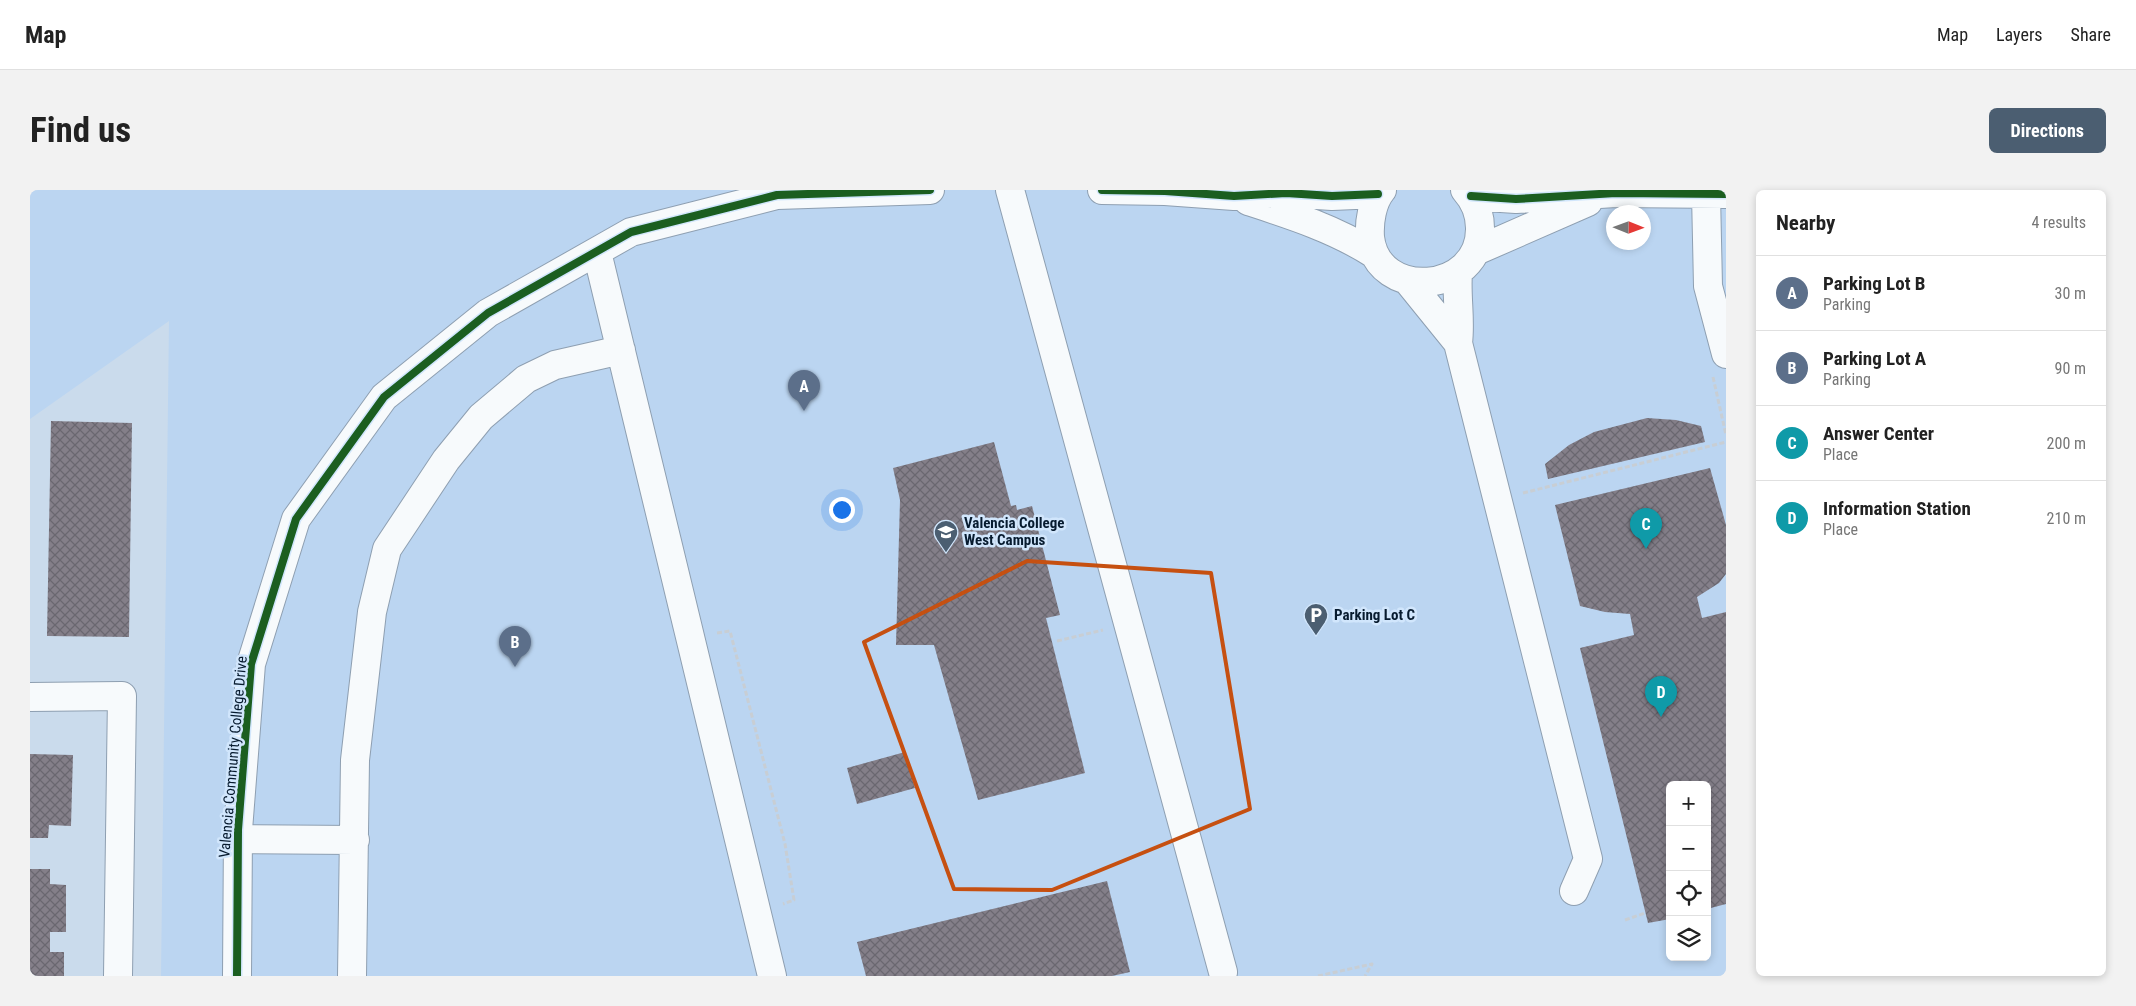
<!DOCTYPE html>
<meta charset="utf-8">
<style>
:root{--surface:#fff;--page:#f2f2f2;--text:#222;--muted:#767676;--line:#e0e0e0;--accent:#4b5e71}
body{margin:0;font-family:"Roboto Condensed",sans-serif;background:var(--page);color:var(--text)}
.controls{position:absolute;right:15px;bottom:15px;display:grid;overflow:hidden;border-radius:8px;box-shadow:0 2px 8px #0003}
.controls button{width:45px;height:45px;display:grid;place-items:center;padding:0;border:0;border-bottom:1px solid var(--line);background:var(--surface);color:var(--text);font:25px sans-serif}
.compass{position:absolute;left:1576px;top:15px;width:45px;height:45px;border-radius:50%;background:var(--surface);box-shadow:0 2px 8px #0003;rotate:91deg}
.you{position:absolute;left:811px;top:319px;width:18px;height:18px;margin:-12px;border:4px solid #fff;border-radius:50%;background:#1a73e8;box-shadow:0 0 0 8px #1a73e833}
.badge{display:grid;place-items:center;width:32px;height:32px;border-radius:50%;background:var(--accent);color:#fff;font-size:16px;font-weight:700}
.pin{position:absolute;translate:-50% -41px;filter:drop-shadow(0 1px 2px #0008)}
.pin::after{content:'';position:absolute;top:26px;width:18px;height:15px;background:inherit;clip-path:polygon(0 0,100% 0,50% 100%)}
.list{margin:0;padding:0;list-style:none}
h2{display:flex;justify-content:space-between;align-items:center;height:65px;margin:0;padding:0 20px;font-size:21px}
h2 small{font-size:16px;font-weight:400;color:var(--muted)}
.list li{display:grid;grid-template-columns:32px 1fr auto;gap:15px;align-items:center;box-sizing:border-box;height:75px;padding:0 20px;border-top:1px solid var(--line)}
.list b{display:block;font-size:19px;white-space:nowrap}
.list p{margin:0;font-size:16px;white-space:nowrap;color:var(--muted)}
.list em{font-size:16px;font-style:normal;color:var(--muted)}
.icon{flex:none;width:28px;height:28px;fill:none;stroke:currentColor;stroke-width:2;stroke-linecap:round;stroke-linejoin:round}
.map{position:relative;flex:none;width:1696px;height:786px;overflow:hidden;border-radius:8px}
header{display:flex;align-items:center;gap:30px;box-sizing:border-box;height:70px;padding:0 25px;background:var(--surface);border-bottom:1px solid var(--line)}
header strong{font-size:24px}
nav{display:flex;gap:28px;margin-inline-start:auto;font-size:18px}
.intro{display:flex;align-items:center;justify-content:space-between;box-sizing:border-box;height:120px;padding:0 30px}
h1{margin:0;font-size:35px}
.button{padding:12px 22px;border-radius:8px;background:var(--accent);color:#fff;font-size:18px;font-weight:700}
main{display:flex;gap:30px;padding:0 30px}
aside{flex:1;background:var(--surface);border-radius:8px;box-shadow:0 2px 8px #0003}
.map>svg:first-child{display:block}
.built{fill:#bbd5f1;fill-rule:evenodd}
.building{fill:url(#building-cross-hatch)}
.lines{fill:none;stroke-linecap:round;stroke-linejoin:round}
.minor-casing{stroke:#8e9fb1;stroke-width:30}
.path{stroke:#c8ced4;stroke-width:3;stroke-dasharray:5 2.5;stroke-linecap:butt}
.minor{stroke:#f7fafc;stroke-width:28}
.cycleway-casing{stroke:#d1e6fc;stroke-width:11}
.cycleway{stroke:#1b5e20;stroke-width:8}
.marked{fill:none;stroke:#c65011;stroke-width:4;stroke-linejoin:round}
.labels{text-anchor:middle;stroke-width:5;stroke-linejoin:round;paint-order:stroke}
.poi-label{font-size:15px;font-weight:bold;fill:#071b2f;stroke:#d1e6fc;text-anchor:start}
.street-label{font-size:15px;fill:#071b2f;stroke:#d1e6fc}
</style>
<header>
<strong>Map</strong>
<nav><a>Map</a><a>Layers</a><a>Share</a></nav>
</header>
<div class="intro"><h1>Find us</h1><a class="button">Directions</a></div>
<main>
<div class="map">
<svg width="1696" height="786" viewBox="0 0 1696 786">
<defs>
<pattern id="building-cross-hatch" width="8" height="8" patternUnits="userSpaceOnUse" patternTransform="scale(1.25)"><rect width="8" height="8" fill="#847f89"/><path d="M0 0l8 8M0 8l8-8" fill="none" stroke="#6a6770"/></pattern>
</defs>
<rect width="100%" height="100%" fill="#cadbec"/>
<!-- built -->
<path class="built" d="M0,0H1696V786H131L139,131L0,229ZM1584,22H1614V52H1584ZM1640,595H1677V767H1640Z"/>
<!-- building -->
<path class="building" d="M1617,228L1646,230L1671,236L1675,252L1518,289L1515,274L1539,255L1564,242Z
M21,231L102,233L99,447L17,446Z
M964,252L981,316L986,315L987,320L1002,316L1030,425L1016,428L1055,583L948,610L904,455H866L870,310L863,278Z
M1680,278L1696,335V384L1689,393L1667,407L1672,428L1696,422V714L1677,719V595H1640V729L1618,733L1550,458L1604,445L1600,424L1575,422L1550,416L1525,315Z
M875,562L885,598L827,614L817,578Z
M0,564L43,565L41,636L19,635L18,648H0Z
M0,679H20V694L36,695V742H20V762H34V786H0Z
M1077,691L1100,782L1082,786H836L827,752Z"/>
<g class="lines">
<!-- minor casing -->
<g class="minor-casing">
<path id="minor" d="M980,0L1193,782
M1072,0L1135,1L1204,6L1256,3L1302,6L1348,4
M1352,0C1342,12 1339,32 1340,47C1347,112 1451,104 1450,38C1450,24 1445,11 1435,0
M1676,4L1678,96L1696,164
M1441,6L1486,9L1586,3L1696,4
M1218,11C1261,25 1305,39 1344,64
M1446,61L1558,12
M567,62L742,786
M1428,82C1426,106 1431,129 1428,153L1558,669L1544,701
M1377,90L1428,153
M0,507L92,506L88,786
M208,649L325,650
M207,786L208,640L221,474L266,329L354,207L458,123L601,42L747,5L900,0
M322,786L325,570L342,422L357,359L416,270L451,227L496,189L525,175L591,160"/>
</g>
<!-- path -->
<path class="path" d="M1683,187L1696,245
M1493,303L1696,252
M687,443L700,441L755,654L764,710L753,714
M1027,451L1073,440
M1595,730L1615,723
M1288,786L1342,774L1335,786"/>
<!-- minor -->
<use href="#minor" class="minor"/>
<!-- cycleway casing -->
<g class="cycleway-casing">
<path id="cycleway" d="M1072,0L1135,1L1204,6L1256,3L1302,6L1348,4
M1441,6L1486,9L1586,3L1696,4
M207,786L208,640L221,474L266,329L354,207L458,123L601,42L747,5L900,0"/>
</g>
<!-- cycleway -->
<use href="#cycleway" class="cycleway"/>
</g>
<!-- marked area -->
<path class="marked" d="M997,371L1181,383L1220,619L1022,700L924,699L834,452Z"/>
<!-- icons -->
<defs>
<g id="university-pin" transform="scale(1.25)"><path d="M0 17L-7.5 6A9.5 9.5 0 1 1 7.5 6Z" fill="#4b5e71" stroke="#d1e6fc"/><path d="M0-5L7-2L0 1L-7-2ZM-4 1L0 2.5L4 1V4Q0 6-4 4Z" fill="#fff"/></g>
<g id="parking-pin" transform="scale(1.25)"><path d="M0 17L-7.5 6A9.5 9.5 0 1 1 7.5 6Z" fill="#4b5e71" stroke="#d1e6fc"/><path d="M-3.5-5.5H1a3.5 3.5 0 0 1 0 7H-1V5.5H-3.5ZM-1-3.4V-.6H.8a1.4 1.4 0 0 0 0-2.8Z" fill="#fff"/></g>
</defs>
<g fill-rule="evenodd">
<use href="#university-pin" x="916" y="342"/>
<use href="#parking-pin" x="1286" y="425"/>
</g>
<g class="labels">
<!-- poi labels -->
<g class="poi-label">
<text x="934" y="338">Valencia College<tspan x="934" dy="17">West Campus</tspan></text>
<text x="1304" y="430">Parking Lot C</text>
</g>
<!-- street labels -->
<g class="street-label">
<text transform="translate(203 567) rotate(-85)" y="5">Valencia Community College Drive</text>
</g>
</g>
</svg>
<div class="controls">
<button>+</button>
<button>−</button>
<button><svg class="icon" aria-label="locate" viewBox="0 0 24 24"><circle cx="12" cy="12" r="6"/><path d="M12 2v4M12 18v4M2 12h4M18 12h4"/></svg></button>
<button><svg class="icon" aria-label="layers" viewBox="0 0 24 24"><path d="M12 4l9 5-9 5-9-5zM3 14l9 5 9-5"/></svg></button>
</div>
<svg class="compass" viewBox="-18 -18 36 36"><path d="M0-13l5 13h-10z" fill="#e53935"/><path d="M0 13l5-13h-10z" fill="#767676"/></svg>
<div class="you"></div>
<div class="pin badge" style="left:774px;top:221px;background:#5c6f8a">A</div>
<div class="pin badge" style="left:485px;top:477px;background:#5c6f8a">B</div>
<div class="pin badge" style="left:1616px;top:359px;background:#0f9aa8">C</div>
<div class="pin badge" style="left:1631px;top:527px;background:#0f9aa8">D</div>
</div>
<aside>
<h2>Nearby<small>4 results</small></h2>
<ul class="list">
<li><span class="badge" style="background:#5c6f8a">A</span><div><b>Parking Lot B</b><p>Parking</p></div><em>30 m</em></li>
<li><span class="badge" style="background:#5c6f8a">B</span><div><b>Parking Lot A</b><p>Parking</p></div><em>90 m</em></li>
<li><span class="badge" style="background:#0f9aa8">C</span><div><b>Answer Center</b><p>Place</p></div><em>200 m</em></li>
<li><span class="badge" style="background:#0f9aa8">D</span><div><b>Information Station</b><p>Place</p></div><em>210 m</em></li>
</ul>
</aside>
</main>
